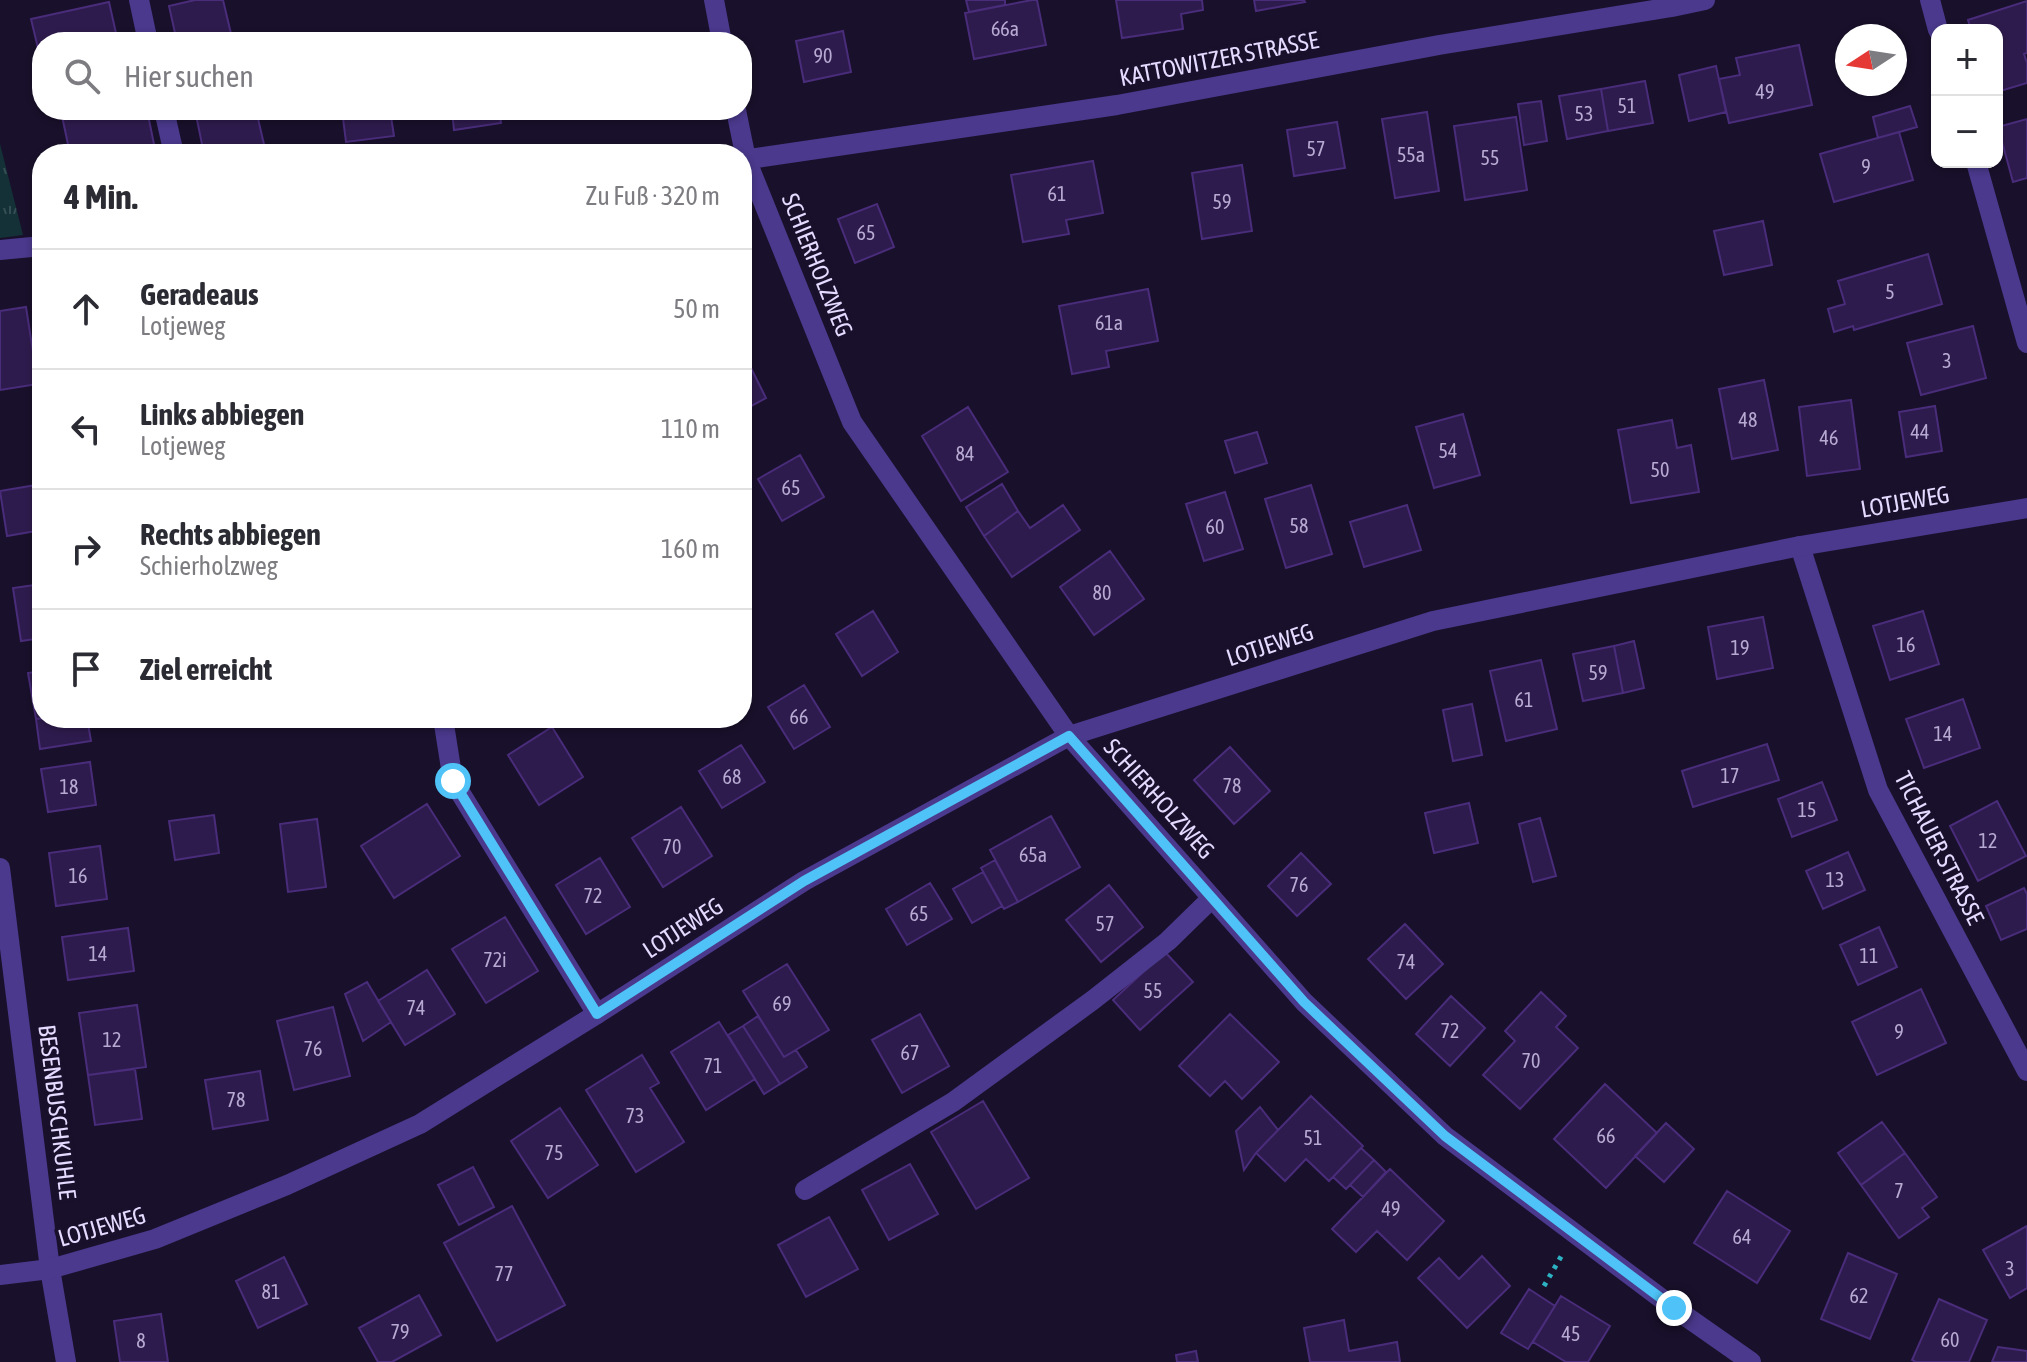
<!DOCTYPE html>
<html lang="de">
<meta charset="utf-8">
<style>
:root{--surface:#fff;--page:#f2f2f3;--text:#2b2b33;--muted:#7c7c81;--line:#e1e1e2}
body{margin:0;font-family:"Asap Condensed",sans-serif;background:var(--page);color:var(--text)}
.controls{position:absolute;right:24px;top:24px;display:grid;overflow:hidden;border-radius:16px;box-shadow:0 2px 6px #0004}
.controls button{width:72px;height:72px;display:grid;place-items:center;padding:0;border:0;border-bottom:2px solid var(--line);background:var(--surface);color:var(--text);font:40px sans-serif}
.compass{position:absolute;left:1835px;top:24px;width:72px;height:72px;border-radius:50%;background:var(--surface);box-shadow:0 2px 6px #0004;rotate:258deg}
.stop{position:absolute;width:24px;height:24px;margin:-18px;border:6px solid #4fc3f7;border-radius:50%;background:#fff}
.stop.end{background:#4fc3f7;border-color:#fff;box-shadow:0 2px 8px #0008}
.list{margin:0;padding:0;list-style:none}
h2{display:flex;justify-content:space-between;align-items:center;height:104px;margin:0;padding:0 32px;font-size:34px}
h2 small{font-size:26px;font-weight:400;color:var(--muted)}
.list li{display:grid;grid-template-columns:52px 1fr auto;gap:24px;align-items:center;box-sizing:border-box;height:120px;padding:0 32px;border-top:2px solid var(--line)}
.list b{display:block;font-size:30px;white-space:nowrap}
.list p{margin:0;font-size:26px;white-space:nowrap;color:var(--muted)}
.list em{font-size:26px;font-style:normal;color:var(--muted)}
.icon{flex:none;width:44px;height:44px;fill:none;stroke:currentColor;stroke-width:2;stroke-linecap:round;stroke-linejoin:round}
.map{position:relative;flex:none;width:2027px;height:1362px;overflow:hidden}
.search{position:absolute;background:var(--surface);box-shadow:0 2px 6px #0004;left:32px;top:32px;width:720px;height:88px;display:flex;align-items:center;gap:20px;box-sizing:border-box;padding:0 28px;border-radius:32px;color:var(--muted);font-size:30px}
.panel{position:absolute;background:var(--surface);box-shadow:0 2px 6px #0004;left:32px;top:144px;width:720px;height:584px;border-radius:32px}
.map>svg:first-child{display:block}
.park{fill:url(#park-tufts)}
.building{fill:#2e1b4d;stroke:#492c7a;stroke-width:2}
.lines{fill:none;stroke-linecap:round;stroke-linejoin:round}
.path{stroke:#2cb2c2;stroke-width:5;stroke-dasharray:4 6;stroke-linecap:butt}
.service{stroke:#4a398c;stroke-width:20}
.minor{stroke:#4a398c;stroke-width:20}
.tertiary{stroke:#4a398c;stroke-width:20}
.route{stroke:#4fc3f7;stroke-width:10}
.labels{text-anchor:middle;stroke-width:8;stroke-linejoin:round;paint-order:stroke}
.number-label{font-size:20px;fill:#b7aad2}
.street-label{font-size:24px;fill:#e5daff;stroke:#19102b}
</style>
<div class="map">
<svg width="2027" height="1362" viewBox="0 0 2027 1362">
<defs>
<pattern id="park-tufts" width="24" height="20" patternUnits="userSpaceOnUse" patternTransform="scale(2)"><rect width="24" height="20" fill="#133136"/><path d="M3 7l-1-3M5 7V3M7 7l1-3M15 17l-1-3M17 17v-4M19 17l1-3" fill="none" stroke="#354e54"/></pattern>
</defs>
<rect width="100%" height="100%" fill="#19102b"/>
<!-- park -->
<path class="park" d="M0,144L23,235L0,238Z"/>
<!-- building -->
<path class="building" d="M195,0H223L233,42H177L169,6Z
M966,0H1005V5L969,12Z
M1032,0H1037L1046,45L974,59L965,13Z
M1116,0H1202L1203,10L1181,14L1183,29L1122,38Z
M1254,0H1304L1305,2L1256,11Z
M2027,1V53L2024,54L2027,63V83L1997,92V30H1971L1968,20Z
M109,2L118,42H42V65L31,19Z
M843,31L851,72L804,82L796,41Z
M1799,45L1812,105L1729,123L1719,79L1740,75L1736,58Z
M1716,66L1726,112L1689,121L1679,75Z
M1645,81L1653,123L1608,131L1601,89Z
M1601,89L1608,131L1567,139L1559,96Z
M1541,101L1547,141L1524,145L1518,104Z
M1910,106L1917,127L1878,138L1873,117Z
M90,110H147L156,154H70L62,116Z
M195,110H256L266,153L204,154Z
M342,110H390L394,136L346,142Z
M452,110H499L501,123L454,130Z
M1427,112L1439,191L1395,198L1382,119Z
M1516,117L1527,190L1465,200L1454,126Z
M2027,119V178L2013,182L1998,127Z
M1337,122L1345,168L1294,176L1287,130Z
M1899,132L1913,180L1834,202L1820,154Z
M1093,161L1103,213L1066,220L1069,234L1023,242L1011,175Z
M1242,165L1252,231L1202,239L1192,173Z
M877,204L894,247L855,263L838,219Z
M1763,221L1772,265L1724,275L1714,231Z
M1928,254L1942,304L1854,330L1853,326L1834,332L1828,309L1845,304L1838,281Z
M1148,289L1158,341L1106,351L1109,367L1072,374L1059,306Z
M26,307L38,384L0,390V311Z
M1973,326L1986,378L1921,395L1907,343Z
M742,350L766,398L742,411Z
M1764,380L1778,450L1732,459L1719,389Z
M1851,400L1860,469L1807,476L1799,407Z
M1935,406L1942,451L1906,457L1899,412Z
M968,407L1008,472L961,501L922,436Z
M1463,414L1480,475L1434,488L1416,427Z
M1672,420L1677,448L1691,445L1699,492L1631,503L1618,430Z
M1257,432L1267,463L1235,473L1225,441Z
M800,455L824,497L782,521L758,479Z
M42,484V530L7,536L0,491Z
M1002,484L1018,511L984,536L966,507Z
M1311,485L1332,554L1286,568L1265,499Z
M1225,492L1243,549L1204,561L1186,504Z
M1063,505L1080,530L1012,577L984,536L1018,511L1030,528Z
M1407,505L1421,550L1364,567L1350,522Z
M1110,551L1144,599L1094,635L1060,587Z
M42,584V638L21,641L13,588Z
M873,611L898,652L862,676L836,634Z
M1923,611L1939,664L1890,680L1873,626Z
M1763,617L1773,668L1717,679L1708,627Z
M1634,641L1644,688L1623,693L1614,646Z
M1614,646L1623,693L1583,701L1573,654Z
M1541,660L1557,729L1506,741L1490,671Z
M42,671V718H45L36,719L28,673Z
M804,685L830,727L794,749L768,707Z
M1963,699L1980,748L1924,768L1906,719Z
M1472,704L1482,755L1453,761L1443,710Z
M45,718H87L91,741L40,749L36,719Z
M552,727L583,777L539,805L508,755Z
M1767,744L1779,780L1693,807L1682,771Z
M741,745L765,782L722,808L699,771Z
M1230,747L1270,791L1234,824L1194,780Z
M90,762L96,805L48,812L41,769Z
M1822,782L1837,820L1792,837L1778,799Z
M1997,801L2026,856L1978,881L1950,826Z
M1469,803L1478,843L1434,853L1425,813Z
M427,804L460,856L394,898L361,846Z
M681,807L712,856L663,887L632,838Z
M214,815L219,853L175,860L169,821Z
M1051,816L1080,867L1018,902L990,850Z
M1540,818L1556,876L1533,882L1519,824Z
M317,819L326,887L288,892L280,824Z
M100,846L107,899L56,906L49,853Z
M1848,852L1865,890L1823,909L1806,871Z
M1301,853L1331,884L1297,916L1268,886Z
M600,858L630,907L586,934L556,885Z
M995,860L1018,902L1004,909L981,868Z
M983,872L1002,906L972,923L953,889Z
M930,883L952,919L907,945L886,909Z
M1109,885L1143,927L1101,962L1066,920Z
M2024,888L2027,894V929L2001,940L1986,906Z
M505,917L538,971L486,1003L452,949Z
M1405,924L1443,964L1406,999L1368,959Z
M1879,927L1897,967L1858,985L1840,945Z
M128,928L134,971L68,980L62,937Z
M1165,952L1193,982L1140,1030L1113,1000Z
M787,964L829,1030L784,1057L743,991Z
M427,970L455,1014L405,1045L378,1001Z
M367,982L391,1022L363,1041L345,994Z
M1921,989L1946,1043L1877,1075L1852,1022Z
M1541,992L1566,1016L1556,1027L1578,1048L1520,1109L1483,1075L1515,1041L1505,1031Z
M1451,996L1485,1028L1450,1066L1416,1034Z
M137,1005L146,1067L88,1075L79,1013Z
M333,1007L350,1076L294,1090L277,1021Z
M920,1014L949,1066L902,1093L872,1040Z
M1230,1014L1279,1062L1242,1099L1225,1081L1210,1096L1179,1066Z
M758,1016L784,1057L796,1050L807,1067L780,1084L743,1026Z
M719,1022L755,1079L706,1110L671,1052Z
M743,1026L780,1084L764,1094L728,1035Z
M642,1055L659,1083L650,1088L684,1142L636,1172L586,1090Z
M135,1069L142,1119L95,1125L88,1075Z
M260,1071L268,1120L213,1129L205,1080Z
M1605,1084L1657,1133L1606,1188L1554,1139Z
M1311,1096L1363,1146L1329,1181L1306,1159L1285,1181L1256,1153Z
M983,1101L1029,1178L976,1209L931,1132Z
M1260,1107L1278,1130L1256,1153L1244,1170L1236,1131Z
M560,1108L598,1165L548,1198L511,1141Z
M1882,1122L1905,1153L1861,1185L1838,1153Z
M1666,1123L1694,1149L1664,1182L1635,1156Z
M1361,1148L1374,1160L1346,1189L1333,1177Z
M1905,1153L1937,1197L1922,1208L1929,1217L1899,1238L1861,1185Z
M1374,1160L1386,1172L1363,1197L1350,1185Z
M910,1164L938,1214L889,1240L862,1190Z
M473,1167L494,1207L459,1225L438,1185Z
M1390,1169L1444,1221L1407,1260L1377,1231L1356,1252L1332,1229Z
M1727,1191L1790,1231L1757,1283L1694,1243Z
M512,1206L565,1305L497,1341L444,1243Z
M829,1217L858,1269L806,1297L778,1245Z
M2027,1226V1288L2010,1298L1983,1250Z
M1848,1253L1897,1274L1870,1339L1821,1319Z
M1482,1256L1510,1286L1467,1328L1418,1278L1439,1258L1459,1279Z
M284,1257L307,1304L258,1328L236,1281Z
M1529,1289L1555,1306L1528,1349L1501,1333Z
M419,1295L441,1335L392,1362H378L359,1328Z
M1561,1296L1610,1326L1588,1362H1566L1533,1342Z
M1939,1299L1987,1320L1969,1362H1916L1912,1360Z
M161,1314L168,1362H120L114,1321Z
M1344,1320L1349,1351L1397,1342L1400,1362H1310L1304,1328Z
M1998,1347L2027,1351V1362H1992Z
M1196,1351L1198,1362H1177L1176,1355Z"/>
<g class="lines">
<!-- path -->
<path class="path" d="M1544,1286L1562,1255"/>
<!-- service -->
<path class="service" d="M443,718L453,781L597,1014
M805,1190L953,1102L1093,1000L1168,941L1212,898"/>
<!-- minor -->
<path class="minor" d="M139,0L148,42
M714,0L722,42
M1930,0L1938,30
M164,110L174,154
M736,110L746,159L852,422L1069,736L1304,1002L1445,1136L1674,1308L1751,1362
M742,160L1117,105L1439,45L1672,7L1705,0
M1976,162L2027,343
M0,250L42,246
M1800,546L1878,790L2027,1071
M0,868L50,1269L66,1362"/>
<!-- tertiary -->
<path class="tertiary" d="M0,1275L50,1269L155,1239L287,1185L420,1124L597,1014L804,881L1069,736L1433,621L1800,546L2027,508"/>
</g>
<g class="lines">
<!-- route -->
<path class="route" d="M453,781L597,1014L804,881L1069,736L1304,1002L1445,1136L1674,1308"/>
</g>
<g class="labels">
<!-- number labels -->
<g class="number-label">
<text x="1005" y="36">66a</text>
<text x="823" y="63">90</text>
<text x="1765" y="99">49</text>
<text x="1627" y="113">51</text>
<text x="1584" y="121">53</text>
<text x="1316" y="156">57</text>
<text x="1411" y="162">55a</text>
<text x="1490" y="165">55</text>
<text x="1866" y="174">9</text>
<text x="1057" y="201">61</text>
<text x="1222" y="209">59</text>
<text x="866" y="240">65</text>
<text x="1890" y="299">5</text>
<text x="1109" y="330">61a</text>
<text x="1947" y="368">3</text>
<text x="1748" y="427">48</text>
<text x="1920" y="439">44</text>
<text x="1829" y="445">46</text>
<text x="1448" y="458">54</text>
<text x="965" y="461">84</text>
<text x="1660" y="477">50</text>
<text x="791" y="495">65</text>
<text x="1299" y="533">58</text>
<text x="1215" y="534">60</text>
<text x="1102" y="600">80</text>
<text x="1906" y="652">16</text>
<text x="1740" y="655">19</text>
<text x="1598" y="680">59</text>
<text x="1524" y="707">61</text>
<text x="799" y="724">66</text>
<text x="1943" y="741">14</text>
<text x="1730" y="783">17</text>
<text x="732" y="784">68</text>
<text x="1232" y="793">78</text>
<text x="69" y="794">18</text>
<text x="1807" y="817">15</text>
<text x="1988" y="848">12</text>
<text x="672" y="854">70</text>
<text x="1033" y="862">65a</text>
<text x="78" y="883">16</text>
<text x="1835" y="887">13</text>
<text x="1299" y="892">76</text>
<text x="593" y="903">72</text>
<text x="919" y="921">65</text>
<text x="1105" y="931">57</text>
<text x="98" y="961">14</text>
<text x="1869" y="963">11</text>
<text x="495" y="967">72i</text>
<text x="1406" y="969">74</text>
<text x="1153" y="998">55</text>
<text x="782" y="1011">69</text>
<text x="416" y="1015">74</text>
<text x="1450" y="1038">72</text>
<text x="1899" y="1039">9</text>
<text x="112" y="1047">12</text>
<text x="313" y="1056">76</text>
<text x="910" y="1060">67</text>
<text x="1531" y="1068">70</text>
<text x="713" y="1073">71</text>
<text x="236" y="1107">78</text>
<text x="635" y="1123">73</text>
<text x="1606" y="1143">66</text>
<text x="1313" y="1145">51</text>
<text x="554" y="1160">75</text>
<text x="1899" y="1198">7</text>
<text x="1391" y="1216">49</text>
<text x="1742" y="1244">64</text>
<text x="2010" y="1276">3</text>
<text x="504" y="1281">77</text>
<text x="271" y="1299">81</text>
<text x="1859" y="1303">62</text>
<text x="400" y="1339">79</text>
<text x="1571" y="1341">45</text>
<text x="1950" y="1347">60</text>
<text x="141" y="1348">8</text>
</g>
<!-- street labels -->
<g class="street-label">
<text transform="translate(1219 59) rotate(-11)" y="8">KATTOWITZER STRASSE</text>
<text transform="translate(817 265) rotate(68)" y="8">SCHIERHOLZWEG</text>
<text transform="translate(1905 502) rotate(-10)" y="8">LOTJEWEG</text>
<text transform="translate(1270 645) rotate(-18)" y="8">LOTJEWEG</text>
<text transform="translate(1159 799) rotate(48)" y="8">SCHIERHOLZWEG</text>
<text transform="translate(1939 848) rotate(63)" y="8">TICHAUER STRASSE</text>
<text transform="translate(683 928) rotate(-33)" y="8">LOTJEWEG</text>
<text transform="translate(57 1112) rotate(83)" y="8">BESENBUSCHKUHLE</text>
<text transform="translate(102 1227) rotate(-16)" y="8">LOTJEWEG</text>
</g>
</g>
</svg>
<div class="controls">
<button>+</button>
<button>−</button>
</div>
<svg class="compass" viewBox="-18 -18 36 36"><path d="M0-13l5 13h-10z" fill="#e53935"/><path d="M0 13l5-13h-10z" fill="#7c7c81"/></svg>
<div class="stop" style="left:453px;top:781px"></div>
<div class="stop end" style="left:1674px;top:1308px"></div>
<div class="search"><svg class="icon" aria-label="search" viewBox="0 0 24 24"><circle cx="10" cy="10" r="6"/><path d="M15 15l6 6"/></svg>Hier suchen</div>
<section class="panel">
<h2>4 Min.<small>Zu Fuß · 320 m</small></h2>
<ul class="list">
<li><svg class="icon" aria-label="ahead" viewBox="0 0 24 24"><path d="M12 20V5M6 11l6-6 6 6"/></svg><div><b>Geradeaus</b><p>Lotjeweg</p></div><em>50 m</em></li>
<li><svg class="icon" aria-label="left" viewBox="0 0 24 24"><path d="M17 20v-9H6M10 6l-5 5 5 5"/></svg><div><b>Links abbiegen</b><p>Lotjeweg</p></div><em>110 m</em></li>
<li><svg class="icon" aria-label="right" viewBox="0 0 24 24"><path d="M7 20v-9h11M14 6l5 5-5 5"/></svg><div><b>Rechts abbiegen</b><p>Schierholzweg</p></div><em>160 m</em></li>
<li><svg class="icon" aria-label="arrive" viewBox="0 0 24 24"><path d="M6 21V4h12l-3 4 3 4H6"/></svg><div><b>Ziel erreicht</b></div></li>
</ul>
</section>
</div>
